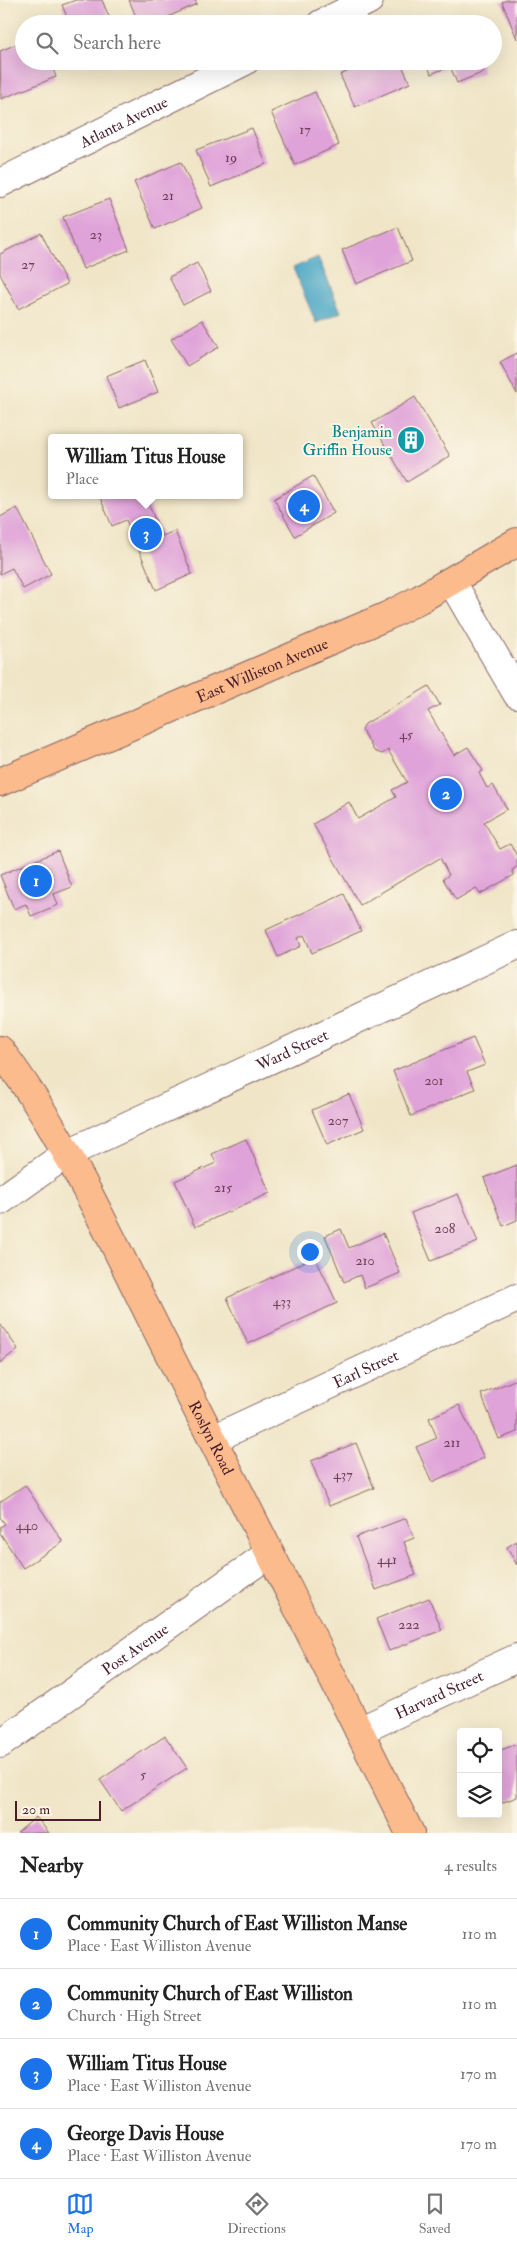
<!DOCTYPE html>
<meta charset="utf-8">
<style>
:root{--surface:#fff;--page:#f2f2f2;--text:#222;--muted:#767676;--line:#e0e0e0;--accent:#1a73e8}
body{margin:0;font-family:"IM FELL Double Pica",serif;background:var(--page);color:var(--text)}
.controls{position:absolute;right:15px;bottom:15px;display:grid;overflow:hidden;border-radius:5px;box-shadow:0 5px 20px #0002}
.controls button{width:45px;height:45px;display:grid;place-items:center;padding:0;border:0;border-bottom:1px solid var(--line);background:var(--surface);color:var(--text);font:25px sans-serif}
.scale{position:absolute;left:15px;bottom:12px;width:86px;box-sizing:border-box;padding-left:5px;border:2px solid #4a1f2b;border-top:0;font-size:14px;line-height:18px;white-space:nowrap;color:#4a1f2b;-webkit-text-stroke:4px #fcf5e5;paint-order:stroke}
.you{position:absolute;left:309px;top:1251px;width:18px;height:18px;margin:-12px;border:4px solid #fff;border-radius:50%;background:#1a73e8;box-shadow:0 0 0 8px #1a73e833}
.badge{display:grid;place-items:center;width:32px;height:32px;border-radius:50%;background:var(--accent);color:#fff;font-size:16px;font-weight:700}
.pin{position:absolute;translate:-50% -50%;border:2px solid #fff;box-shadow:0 1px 5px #0006}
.popup{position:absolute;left:48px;top:434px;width:195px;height:65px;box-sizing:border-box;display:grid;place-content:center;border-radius:5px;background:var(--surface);filter:drop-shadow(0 1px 4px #0005);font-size:16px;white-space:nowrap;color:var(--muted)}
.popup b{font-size:19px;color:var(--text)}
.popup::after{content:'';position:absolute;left:50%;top:100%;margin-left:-10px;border:10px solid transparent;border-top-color:var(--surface)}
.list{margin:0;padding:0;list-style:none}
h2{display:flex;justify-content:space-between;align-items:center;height:65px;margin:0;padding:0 20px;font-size:21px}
h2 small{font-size:16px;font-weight:400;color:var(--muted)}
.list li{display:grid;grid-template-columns:32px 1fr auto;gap:15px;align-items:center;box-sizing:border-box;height:70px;padding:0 20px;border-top:1px solid var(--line)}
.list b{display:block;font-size:19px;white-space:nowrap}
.list p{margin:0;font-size:16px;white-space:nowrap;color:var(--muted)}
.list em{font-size:16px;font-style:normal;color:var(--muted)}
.icon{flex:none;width:28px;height:28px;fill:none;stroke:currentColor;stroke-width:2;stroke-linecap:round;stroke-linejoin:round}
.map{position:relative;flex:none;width:517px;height:1833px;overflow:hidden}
.search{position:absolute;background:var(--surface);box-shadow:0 5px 20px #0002;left:15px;right:15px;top:15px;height:55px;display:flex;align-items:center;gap:12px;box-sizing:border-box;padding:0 18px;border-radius:28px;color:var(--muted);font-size:19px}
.sheet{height:345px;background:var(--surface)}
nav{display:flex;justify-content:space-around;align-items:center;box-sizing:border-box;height:70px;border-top:1px solid var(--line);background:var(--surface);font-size:14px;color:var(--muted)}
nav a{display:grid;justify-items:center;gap:2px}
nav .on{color:var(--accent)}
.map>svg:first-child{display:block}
.water{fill:#46a6c5;stroke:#486278}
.building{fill:#dfa2d9}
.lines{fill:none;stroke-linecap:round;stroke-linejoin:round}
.minor-casing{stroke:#846462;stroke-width:30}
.major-casing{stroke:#846462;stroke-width:30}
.minor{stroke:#fff;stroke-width:28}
.major{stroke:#fbbb8d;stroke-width:28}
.labels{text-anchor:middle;stroke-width:4;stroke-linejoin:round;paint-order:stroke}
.number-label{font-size:14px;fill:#6f4056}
.street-label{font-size:16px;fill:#4a1f2b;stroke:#fcf5e5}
.culture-label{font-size:16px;fill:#0d838f;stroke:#fcf5e5;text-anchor:end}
</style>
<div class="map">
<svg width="517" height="1833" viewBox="0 0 517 1833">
<rect width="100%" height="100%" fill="#fcf5e5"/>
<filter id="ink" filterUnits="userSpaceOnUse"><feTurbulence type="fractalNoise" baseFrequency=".02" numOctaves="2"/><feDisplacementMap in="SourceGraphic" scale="10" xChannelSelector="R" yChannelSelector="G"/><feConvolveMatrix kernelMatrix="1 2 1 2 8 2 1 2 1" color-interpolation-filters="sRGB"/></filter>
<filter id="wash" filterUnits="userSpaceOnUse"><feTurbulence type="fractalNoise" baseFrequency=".0096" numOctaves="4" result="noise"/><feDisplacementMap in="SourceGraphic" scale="20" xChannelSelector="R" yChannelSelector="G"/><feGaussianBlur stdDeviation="1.12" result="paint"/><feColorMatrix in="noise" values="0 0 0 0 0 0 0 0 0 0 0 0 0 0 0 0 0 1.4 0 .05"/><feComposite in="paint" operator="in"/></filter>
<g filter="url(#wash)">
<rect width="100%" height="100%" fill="#f0e5c7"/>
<!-- water -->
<path class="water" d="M318,257L341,312L316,323L293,268Z"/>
<g id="blocks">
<!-- building -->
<path class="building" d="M76,0H102L112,24H70L62,5Z
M129,0H195L197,4L152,24H139Z
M507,0H517V39L502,2Z
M479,16L482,24H459Z
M24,41V61H50L56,77L1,99L0,51Z
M371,61H400L410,83L355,107L340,75Z
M426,61H479L484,72L457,83L450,66L431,74Z
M315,92L339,145L295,165L271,112Z
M252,128L266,164L211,187L196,150Z
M181,162L202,208L155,229L134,182Z
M109,199L129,250L83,269L63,217Z
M398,227L412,261L356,284L342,250Z
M41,233L67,284L18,309L0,274V254Z
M197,263L211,291L183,305L169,277Z
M202,320L219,347L187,366L171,339Z
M517,353V394L500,362Z
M145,360L158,392L119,408L106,376Z
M415,397L450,456L407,482L372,423Z
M313,476L334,513L295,536L274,499Z
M99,495H137L141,504L147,501L162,536L175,531L192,574L156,590L126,520L112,526Z
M17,508L51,574L23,589L12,568L0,574V517Z
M429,686L440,705L428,711L454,755L468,747L483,771L479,773L487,788L493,785L507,809L484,822L500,849L510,844L517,856V867L512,870L514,875L480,894L476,888L456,900L443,879L449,875L440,858L360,905L313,824L349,802L358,819L396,797L392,790L407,782L388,750L382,754L374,751L362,729L365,724Z
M58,851L72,887L54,894L58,905L31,916L26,904L14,909L0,875Z
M344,894L361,931L312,953L304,935L298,938L301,946L278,957L266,930Z
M473,1038L485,1065L467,1072L475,1089L411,1116L393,1071Z
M349,1094L364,1129L327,1145L312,1110Z
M246,1139L270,1193L195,1227L175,1181L216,1163L212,1154Z
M517,1165V1220L503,1226L484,1178Z
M458,1194L478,1242L431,1261L411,1213Z
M341,1229L349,1248L383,1233L400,1273L365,1288L360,1275L344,1282L325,1236Z
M315,1257L337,1303L248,1344L227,1298Z
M0,1324L18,1349L0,1363Z
M517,1379V1432L499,1439L481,1394Z
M459,1405L484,1458L432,1482L416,1447L437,1438L429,1418Z
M356,1443L374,1488L329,1506L311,1461Z
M25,1485L63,1542L23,1568L0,1533V1527L5,1524L0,1517V1502Z
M406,1518L414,1538L404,1542L416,1575L376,1590L356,1537Z
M517,1541V1565L507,1547Z
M429,1598L442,1630L389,1651L376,1619Z
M165,1736L187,1768L121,1811L100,1780Z
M517,1744V1797L498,1804V1751Z
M36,1817L49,1833H17Z"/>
</g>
</g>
<g filter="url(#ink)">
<use href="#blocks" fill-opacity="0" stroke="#846462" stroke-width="1"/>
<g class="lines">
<!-- minor casing -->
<g class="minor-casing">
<g id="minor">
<path d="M321,24L369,0"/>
<path id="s1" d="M0,183L245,61"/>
<path d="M452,582L517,694"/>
<path id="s2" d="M0,1201L66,1154L517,945"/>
<path id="s3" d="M213,1439L517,1298"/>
<path id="s4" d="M359,1731L517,1658"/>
<path id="s5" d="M0,1744L270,1553"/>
</g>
</g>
<!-- major casing -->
<g class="major-casing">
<g id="major">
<path id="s6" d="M0,782L387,616L420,599L517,542"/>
<path id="s7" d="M0,1050C67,1138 112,1242 162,1340C246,1504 328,1668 410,1833"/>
</g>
</g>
<!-- minor -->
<use href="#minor" class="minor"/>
<!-- major -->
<use href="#major" class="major"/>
</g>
</g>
<!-- icons -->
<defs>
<g id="building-disc" transform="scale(1.4375)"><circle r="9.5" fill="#0f9aa8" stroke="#fcf5e5"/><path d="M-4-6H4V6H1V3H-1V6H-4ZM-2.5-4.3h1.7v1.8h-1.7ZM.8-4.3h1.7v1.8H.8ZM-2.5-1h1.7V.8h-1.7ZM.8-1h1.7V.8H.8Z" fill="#fff"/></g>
</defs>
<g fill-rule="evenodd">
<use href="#building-disc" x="411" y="440"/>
</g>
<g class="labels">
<!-- number labels -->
<g class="number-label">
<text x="305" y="134">17</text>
<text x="231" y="162">19</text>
<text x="168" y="200">21</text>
<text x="96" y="239">23</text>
<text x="28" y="269">27</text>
<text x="406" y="739">45</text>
<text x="434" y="1085">201</text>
<text x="338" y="1125">207</text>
<text x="223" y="1192">215</text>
<text x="445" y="1233">208</text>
<text x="365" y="1265">210</text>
<text x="282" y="1306">433</text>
<text x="452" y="1447">211</text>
<text x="343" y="1479">437</text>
<text x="27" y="1530">440</text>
<text x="387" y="1564">441</text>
<text x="409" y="1629">222</text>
<text x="143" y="1779">5</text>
</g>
<!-- street labels -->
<g class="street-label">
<text dy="6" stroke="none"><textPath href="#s1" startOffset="138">Atlanta Avenue</textPath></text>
<text dy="6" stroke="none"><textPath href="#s6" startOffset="285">East Williston Avenue</textPath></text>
<text dy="6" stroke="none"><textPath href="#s2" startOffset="330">Ward Street</textPath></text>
<text dy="6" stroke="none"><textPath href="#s3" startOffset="168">Earl Street</textPath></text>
<text dy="6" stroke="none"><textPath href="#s7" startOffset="442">Roslyn Road</textPath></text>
<text dy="6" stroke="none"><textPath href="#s5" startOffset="165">Post Avenue</textPath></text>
<text dy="6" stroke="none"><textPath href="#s4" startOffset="88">Harvard Street</textPath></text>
</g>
<!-- culture labels -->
<g class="culture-label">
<text x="392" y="437">Benjamin<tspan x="392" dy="18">Griffin House</tspan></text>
</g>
</g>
</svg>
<div class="controls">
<button><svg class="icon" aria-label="locate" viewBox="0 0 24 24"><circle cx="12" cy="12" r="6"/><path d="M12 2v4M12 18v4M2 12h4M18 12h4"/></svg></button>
<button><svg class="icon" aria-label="layers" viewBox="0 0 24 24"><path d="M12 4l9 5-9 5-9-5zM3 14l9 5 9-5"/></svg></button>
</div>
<div class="scale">20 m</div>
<div class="you"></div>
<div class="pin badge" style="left:36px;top:881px">1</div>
<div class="pin badge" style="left:446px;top:794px">2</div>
<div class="pin badge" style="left:146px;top:534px">3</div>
<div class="popup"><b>William Titus House</b>Place</div>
<div class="pin badge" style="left:304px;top:506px">4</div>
<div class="search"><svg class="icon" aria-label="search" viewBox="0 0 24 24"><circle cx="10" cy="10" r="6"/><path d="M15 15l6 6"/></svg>Search here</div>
</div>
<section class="sheet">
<h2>Nearby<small>4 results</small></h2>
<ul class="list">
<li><span class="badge">1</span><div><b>Community Church of East Williston Manse</b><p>Place · East Williston Avenue</p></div><em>110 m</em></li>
<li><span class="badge">2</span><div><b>Community Church of East Williston</b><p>Church · High Street</p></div><em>110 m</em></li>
<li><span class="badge">3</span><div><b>William Titus House</b><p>Place · East Williston Avenue</p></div><em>170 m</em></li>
<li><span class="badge">4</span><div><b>George Davis House</b><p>Place · East Williston Avenue</p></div><em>170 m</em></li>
</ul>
</section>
<nav>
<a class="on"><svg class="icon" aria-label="map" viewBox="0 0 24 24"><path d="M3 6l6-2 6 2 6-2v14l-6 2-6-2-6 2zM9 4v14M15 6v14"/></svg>Map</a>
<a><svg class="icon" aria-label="directions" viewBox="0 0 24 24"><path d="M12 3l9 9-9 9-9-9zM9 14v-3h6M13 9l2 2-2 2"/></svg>Directions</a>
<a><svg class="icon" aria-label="saved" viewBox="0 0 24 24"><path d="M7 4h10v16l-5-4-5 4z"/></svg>Saved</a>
</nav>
